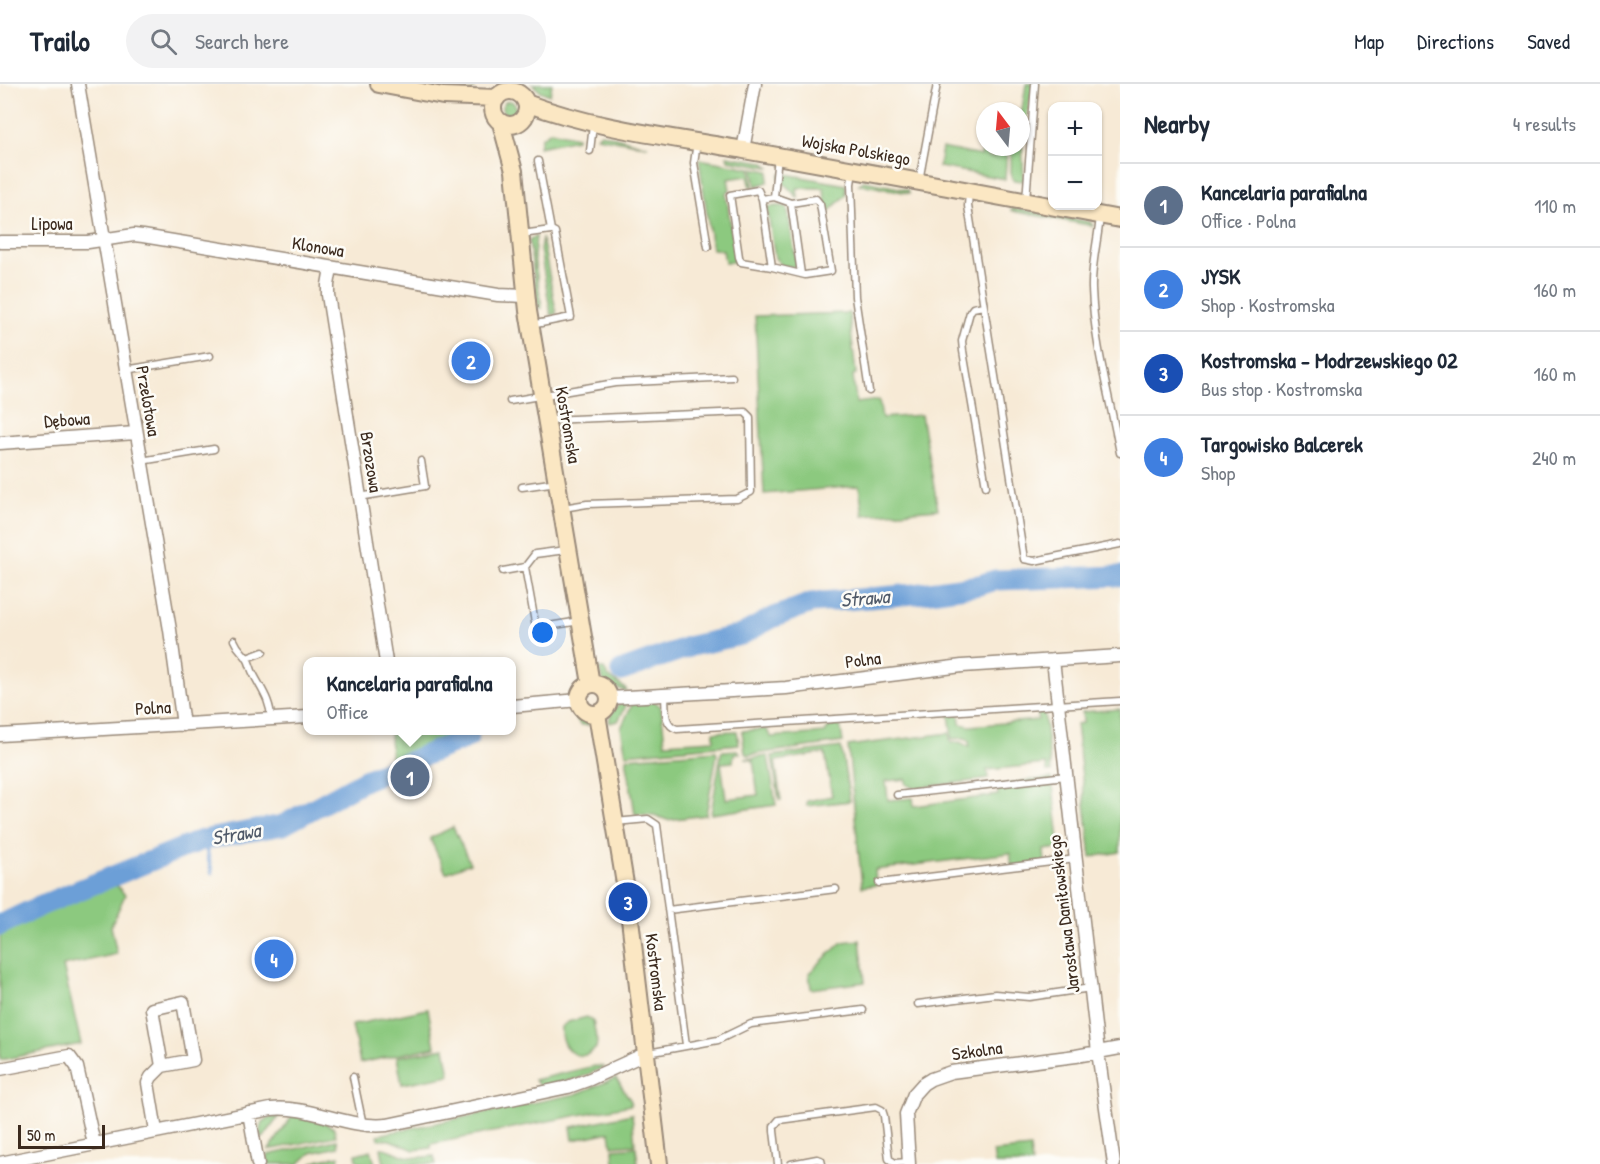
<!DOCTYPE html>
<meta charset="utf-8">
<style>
:root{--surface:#fff;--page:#f2f2f3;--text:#1f2937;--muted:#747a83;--line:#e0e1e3;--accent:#db2777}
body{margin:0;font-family:"Patrick Hand",sans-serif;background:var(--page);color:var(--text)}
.controls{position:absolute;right:18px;top:18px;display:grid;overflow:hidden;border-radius:12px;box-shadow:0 2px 4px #0004}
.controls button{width:54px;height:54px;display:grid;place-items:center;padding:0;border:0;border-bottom:2px solid var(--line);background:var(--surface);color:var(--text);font:30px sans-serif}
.compass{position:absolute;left:976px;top:18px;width:54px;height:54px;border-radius:50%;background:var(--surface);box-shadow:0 2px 4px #0004;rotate:344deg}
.scale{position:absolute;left:18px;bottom:15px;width:87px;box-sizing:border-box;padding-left:6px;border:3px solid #3b2a1e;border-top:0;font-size:16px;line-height:21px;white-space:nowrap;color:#3b2a1e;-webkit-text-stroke:4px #fdfcf7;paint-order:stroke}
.you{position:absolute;left:543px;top:549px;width:21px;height:21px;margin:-15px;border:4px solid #fff;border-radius:50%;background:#1a73e8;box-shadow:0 0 0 9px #1a73e833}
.badge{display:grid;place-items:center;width:39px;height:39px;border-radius:50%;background:var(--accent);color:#fff;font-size:20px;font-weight:700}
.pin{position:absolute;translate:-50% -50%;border:3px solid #fff;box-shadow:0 2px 6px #0006}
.popup{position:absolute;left:303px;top:573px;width:213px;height:78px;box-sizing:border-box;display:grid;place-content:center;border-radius:12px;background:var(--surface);filter:drop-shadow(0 2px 4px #0005);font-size:20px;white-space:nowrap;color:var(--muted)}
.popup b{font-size:22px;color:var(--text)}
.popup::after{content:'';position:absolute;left:50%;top:100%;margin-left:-12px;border:12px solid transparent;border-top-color:var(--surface)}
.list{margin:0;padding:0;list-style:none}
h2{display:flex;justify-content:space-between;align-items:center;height:78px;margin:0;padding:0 24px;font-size:26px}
h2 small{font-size:20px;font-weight:400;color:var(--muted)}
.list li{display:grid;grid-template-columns:39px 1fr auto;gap:18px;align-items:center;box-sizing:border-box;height:84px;padding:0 24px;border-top:2px solid var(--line)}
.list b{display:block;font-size:22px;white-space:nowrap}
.list p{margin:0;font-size:20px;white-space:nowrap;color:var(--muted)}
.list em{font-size:20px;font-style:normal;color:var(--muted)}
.icon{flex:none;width:33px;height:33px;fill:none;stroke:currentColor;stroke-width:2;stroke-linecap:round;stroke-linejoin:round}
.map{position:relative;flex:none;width:1120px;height:1080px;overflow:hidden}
header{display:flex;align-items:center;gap:36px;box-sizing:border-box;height:84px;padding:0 30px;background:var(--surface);border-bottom:2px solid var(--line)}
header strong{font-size:28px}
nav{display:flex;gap:33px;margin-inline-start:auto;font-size:21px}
.search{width:420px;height:54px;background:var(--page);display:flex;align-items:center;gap:15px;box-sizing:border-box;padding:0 21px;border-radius:33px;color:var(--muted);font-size:22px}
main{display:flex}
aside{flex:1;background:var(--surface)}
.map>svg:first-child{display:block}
.green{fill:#8cc97f;stroke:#647a4e;stroke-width:1.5}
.water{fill:#6c9fd7;stroke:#54647a;stroke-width:1.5}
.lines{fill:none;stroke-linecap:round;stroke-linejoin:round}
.stream{stroke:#6c9fd7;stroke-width:4}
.river{stroke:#6c9fd7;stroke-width:21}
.lane-casing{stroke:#998a7a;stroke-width:9}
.street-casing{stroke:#998a7a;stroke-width:15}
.secondary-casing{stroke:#998a7a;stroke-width:20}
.lane{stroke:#fff;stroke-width:6}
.street{stroke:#fff;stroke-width:12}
.secondary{stroke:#fbe7c3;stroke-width:16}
.labels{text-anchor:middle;stroke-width:5;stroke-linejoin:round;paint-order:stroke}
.street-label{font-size:18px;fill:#3b2a1e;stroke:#fdfcf7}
.water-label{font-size:20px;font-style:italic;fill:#4f5968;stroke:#fdfcf7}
</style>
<header>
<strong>Trailo</strong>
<div class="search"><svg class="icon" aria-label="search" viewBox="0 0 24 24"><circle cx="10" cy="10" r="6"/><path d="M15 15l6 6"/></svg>Search here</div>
<nav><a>Map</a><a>Directions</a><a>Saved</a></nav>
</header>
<main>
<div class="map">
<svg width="1120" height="1080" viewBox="0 0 1120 1080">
<rect width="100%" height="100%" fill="#fdfcf7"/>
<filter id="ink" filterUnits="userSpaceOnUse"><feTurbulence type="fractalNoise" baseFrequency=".0167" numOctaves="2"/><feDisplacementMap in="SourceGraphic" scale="12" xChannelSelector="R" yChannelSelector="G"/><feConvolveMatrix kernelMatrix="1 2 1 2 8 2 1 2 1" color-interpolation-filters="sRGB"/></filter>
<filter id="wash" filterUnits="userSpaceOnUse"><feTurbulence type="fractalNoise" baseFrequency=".008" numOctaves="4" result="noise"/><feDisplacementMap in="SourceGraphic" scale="24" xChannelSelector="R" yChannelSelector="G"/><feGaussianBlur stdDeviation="1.35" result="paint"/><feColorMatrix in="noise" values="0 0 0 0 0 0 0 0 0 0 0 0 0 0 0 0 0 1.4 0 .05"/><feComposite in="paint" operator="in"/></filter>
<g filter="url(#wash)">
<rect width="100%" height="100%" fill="#f7ead6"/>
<!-- green -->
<path class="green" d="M431,0L472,1L474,5L437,3Z
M532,0H552L550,11L540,7Z
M1026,0H1033L1022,58L1024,97L1013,96L1011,89V68H1015L1016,63H1021V31Z
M502 24a7 7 0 1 1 14 0a7 7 0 1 1-14 0Z
M551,47L577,53V55L539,63L541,54Z
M601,49L648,62L597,53Z
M942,64L981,72L983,64H986L988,65L987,72L994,74L995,65L1007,67L1005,95L939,83Z
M727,72L763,78L769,83L728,76Z
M699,75L750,84L753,103H751L748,92L728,95L730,106L726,109L736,177L725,179L723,166L712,165Z
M752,84L769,87L768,98L756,102Z
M780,89L846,101V111L826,130L824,104H797L798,114L779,94Z
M864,97L908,106L909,109L859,100Z
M780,122L787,123L797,183L782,182L775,174L767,123Z
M1012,124L1090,138L1093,142L1011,127Z
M536,152L534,173L542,224H538L529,156Z
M542,154L556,227V230L551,231L540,166Z
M849,229L856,290L853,291L856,319L879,316L882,334L921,331L938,425L863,431L859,402L764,410L755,232Z
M598,585H604L608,592L626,605V607L606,601Z
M654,617L661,623L665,659L714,656V648L737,647L739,660L626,670L621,644L633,618Z
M628,618L618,637L609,639C610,626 616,620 628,618Z
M571,623L583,629L589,641H580Z
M1120,625V768L1091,773L1076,640L1083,639L1082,628Z
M959,627L960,640L970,642L1038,636V629L1044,628L1051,688H1047L1046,680L987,686L988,695L914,704L906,700V695L886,697L888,716L913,714L914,722L998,711V703L1023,697L1052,694L1060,764L1044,766L1045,779L1012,783L1010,769L875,786L876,801L862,803L848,662L949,649L951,659L960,658L969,663V657L965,654L952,655L949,628Z
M840,640L843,658L748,671L745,669L742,647L766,645L771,653L825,649L829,643Z
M390,646H476V647L391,678Z
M841,663L850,717L807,722V717L832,712L825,669L775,677L781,716H779L772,672Z
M738,666L740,669L734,670L733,678L721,679L726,715L758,711L753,676L745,675L768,672L776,721L711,730L721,669L723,667Z
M716,667L717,670L706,731L667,736L654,731L635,730L626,674Z
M453,743L470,779L446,789L430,754Z
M112,796L125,811L111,842L117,870L63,882L81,960L0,976V844Z
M860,856L865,898L811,905L809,889L842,858Z
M428,925L435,963L360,979L352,941Z
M587,933L593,937L597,958L596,964C579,982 559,965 561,943L568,938Z
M445,964L450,991L402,1000L397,973Z
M595,982L605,983L579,994L541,1003L534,996Z
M616,994L631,1017V1021L431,1060V1064L414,1066L390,1056L379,1055L378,1051L576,1010Z
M632,1030L635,1060L612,1062L610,1048L573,1056L571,1043Z
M293,1031L325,1039L334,1044L336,1052L269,1066Z
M279,1032L264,1053L261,1055C257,1039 264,1034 279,1032Z
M337,1056L338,1063L311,1069L299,1080H269L267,1071Z
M636,1063L638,1080H614L613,1065Z
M381,1064C390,1064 396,1069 405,1072C414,1075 425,1073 434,1072L436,1080H384Z
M1030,1064L1032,1080H995L993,1068Z
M371,1066L375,1080H363L357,1076L356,1070Z
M339,1072L338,1080H311L320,1076Z"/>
<!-- water -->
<path class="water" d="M643,576L647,583L642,581L621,590L619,585Z"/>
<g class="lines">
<!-- stream -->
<path class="stream" d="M204,755L212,789"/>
<!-- river -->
<path class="river" d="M621,587L691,562L741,551L772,534L811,519L915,510L980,501L995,496L1120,492
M0,841L42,821L202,756L283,741L365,696L469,653"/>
</g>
</g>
<g filter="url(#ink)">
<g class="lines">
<!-- lane casing -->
<g class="lane-casing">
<path id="lane" d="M697,58L694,79L708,163
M590,67L593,41
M538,77L551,146
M853,87L851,100L855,213L869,307
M919,97L937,0
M969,107L968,122L1024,475L1034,477L1120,460
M774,113L778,72
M762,115L758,106L730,111L739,173L741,178L772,183L762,115L774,113L791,119L816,115L820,120L831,187L805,191L772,183
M1026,116L1035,0
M791,119L801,190
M1100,132C1098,157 1091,181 1092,205C1094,260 1110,315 1120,369
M522,150L551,146L555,148L571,233L531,241
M983,222L973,224L970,228L962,257L963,267L986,402
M125,286L210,272
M510,317L615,299L732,293
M548,336L745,328L750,333L751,408L737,415L587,420L563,424
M141,377L214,365
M522,403L557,398
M359,413L425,402L421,377
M525,483L535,470L566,466
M503,487L525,483L536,544L580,537
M234,556C239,568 243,567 248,576C250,580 251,585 253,589C261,605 271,617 271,635
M247,574L263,568
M665,611C666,624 663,641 677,645L1120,617
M897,711L1066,692
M615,738L648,735L657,741L686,961
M879,799L1076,775
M668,826L836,805
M918,920L995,910L1029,913L1091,904
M648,969L718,956L751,940L863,926
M353,993L363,1041
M778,1080L774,1047V1042L779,1036L876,1023L882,1026L884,1032L889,1075L895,1079L909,1078
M791,1080L817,1075L821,1076L822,1080"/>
</g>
<!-- street casing -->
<g class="street-casing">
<path id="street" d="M78,0L170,546L183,641
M743,66L755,0
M0,158H88L134,151L143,152L498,211L526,212
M331,184L328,201V211L386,578
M0,359L135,349
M1053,576L1098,968L1114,1080
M610,614L786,604L962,582L1120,572
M512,622L579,616
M0,651L308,633
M0,985L69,972L77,983L94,1060
M249,1029L258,1080
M156,1047L148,999L151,993L162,982L152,925L183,918L193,976L162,982
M0,1079L271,1025C311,1021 347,1045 387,1041L568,1003L590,995L647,969
M909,1080L906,1030L914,1010L923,1000L931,995L951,988L1076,972L1120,964"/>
</g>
<!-- secondary casing -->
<g class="secondary-casing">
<path id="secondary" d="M379,0L443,12L497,14
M493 24a17 17 0 1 1 34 0a17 17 0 1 1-34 0Z
M526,19C596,45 671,53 744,66C869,88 995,112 1120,135
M501,39L514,87L528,227L591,600
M579 615a15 15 0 1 1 30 0a15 15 0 1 1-30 0Z
M597,630L628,818L659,1080"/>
</g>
<!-- lane -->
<use href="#lane" class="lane"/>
<!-- street -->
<use href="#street" class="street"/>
<!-- secondary -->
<use href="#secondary" class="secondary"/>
</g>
</g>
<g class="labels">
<!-- street labels -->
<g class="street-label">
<text transform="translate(856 66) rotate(10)" y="6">Wojska Polskiego</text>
<text x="52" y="146">Lipowa</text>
<text transform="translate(318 163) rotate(9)" y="6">Klonowa</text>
<text transform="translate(148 317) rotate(80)" y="6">Przelotowa</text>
<text transform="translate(67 336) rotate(-4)" y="6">Dębowa</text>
<text transform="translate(568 341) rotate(80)" y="6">Kostromska</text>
<text transform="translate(371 378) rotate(81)" y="6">Brzozowa</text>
<text transform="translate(863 576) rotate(-7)" y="6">Polna</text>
<text transform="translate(153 624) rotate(-3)" y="6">Polna</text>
<text transform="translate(1064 830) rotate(-97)" y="6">Jarosława Daniłowskiego</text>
<text transform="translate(656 888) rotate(83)" y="6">Kostromska</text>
<text transform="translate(977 967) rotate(-8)" y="6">Szkolna</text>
</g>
<!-- water labels -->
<g class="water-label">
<text transform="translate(865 514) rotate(-5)" y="7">Strawa</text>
<text transform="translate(236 750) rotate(-10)" y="7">Strawa</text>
</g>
</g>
</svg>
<div class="controls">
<button>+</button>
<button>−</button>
</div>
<svg class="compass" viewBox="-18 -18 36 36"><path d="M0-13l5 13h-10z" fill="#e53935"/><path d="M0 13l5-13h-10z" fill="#747a83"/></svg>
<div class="scale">50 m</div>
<div class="you"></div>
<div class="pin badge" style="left:410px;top:693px;background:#5c6f8a">1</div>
<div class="popup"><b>Kancelaria parafialna</b>Office</div>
<div class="pin badge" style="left:471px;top:277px;background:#3f7fe0">2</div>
<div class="pin badge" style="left:628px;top:818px;background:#1a4fb4">3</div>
<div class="pin badge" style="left:274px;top:875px;background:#3f7fe0">4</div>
</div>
<aside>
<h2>Nearby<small>4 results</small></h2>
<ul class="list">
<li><span class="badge" style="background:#5c6f8a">1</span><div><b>Kancelaria parafialna</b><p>Office · Polna</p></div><em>110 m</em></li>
<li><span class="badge" style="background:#3f7fe0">2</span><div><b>JYSK</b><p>Shop · Kostromska</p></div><em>160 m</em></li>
<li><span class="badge" style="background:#1a4fb4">3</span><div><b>Kostromska - Modrzewskiego 02</b><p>Bus stop · Kostromska</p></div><em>160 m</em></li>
<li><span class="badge" style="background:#3f7fe0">4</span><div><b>Targowisko Balcerek</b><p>Shop</p></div><em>240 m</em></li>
</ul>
</aside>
</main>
